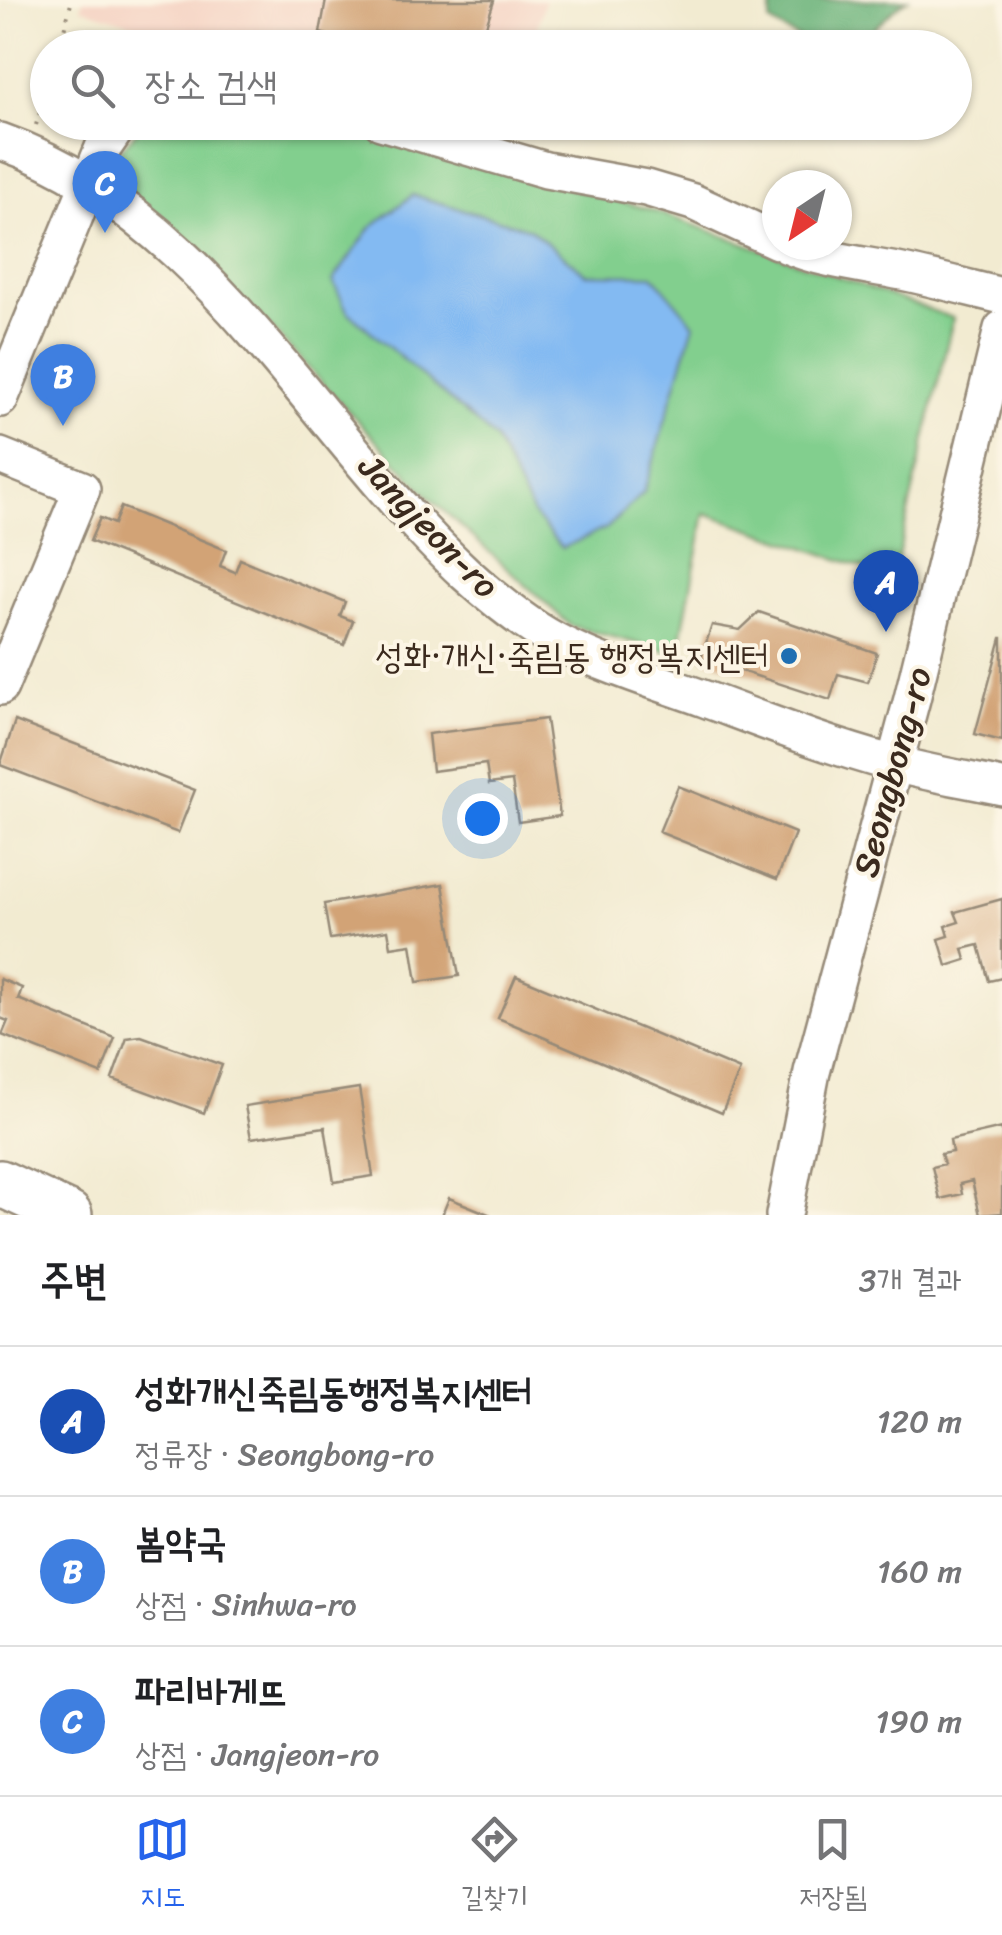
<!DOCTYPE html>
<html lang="ko">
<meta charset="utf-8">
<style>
:root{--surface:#fff;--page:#f6f6f6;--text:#202124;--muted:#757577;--line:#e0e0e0;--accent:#2563eb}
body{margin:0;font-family:Sriracha,"Poor Story",sans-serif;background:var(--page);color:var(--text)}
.compass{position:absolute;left:762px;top:170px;width:90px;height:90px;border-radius:50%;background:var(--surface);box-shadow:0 2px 8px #0004;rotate:215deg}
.you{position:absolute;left:482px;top:818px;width:35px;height:35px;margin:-25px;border:8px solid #fff;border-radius:50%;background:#1a73e8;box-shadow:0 0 0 15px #1a73e833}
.badge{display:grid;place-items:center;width:65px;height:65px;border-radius:50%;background:var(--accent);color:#fff;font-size:32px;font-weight:700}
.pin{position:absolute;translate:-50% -82px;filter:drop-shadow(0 2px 5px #0008)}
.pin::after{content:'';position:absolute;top:52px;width:35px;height:30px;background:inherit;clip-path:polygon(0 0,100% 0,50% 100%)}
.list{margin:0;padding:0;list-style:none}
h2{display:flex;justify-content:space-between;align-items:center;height:130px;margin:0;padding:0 40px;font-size:42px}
h2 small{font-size:32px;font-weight:400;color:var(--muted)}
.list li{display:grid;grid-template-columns:65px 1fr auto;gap:30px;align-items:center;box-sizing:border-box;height:150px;padding:0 40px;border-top:2px solid var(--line)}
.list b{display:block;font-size:38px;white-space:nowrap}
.list p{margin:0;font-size:32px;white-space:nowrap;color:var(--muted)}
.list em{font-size:32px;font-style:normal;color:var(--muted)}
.icon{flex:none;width:55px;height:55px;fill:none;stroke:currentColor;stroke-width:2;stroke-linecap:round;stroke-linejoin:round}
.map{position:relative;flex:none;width:1002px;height:1215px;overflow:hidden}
.search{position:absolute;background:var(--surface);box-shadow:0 2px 8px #0004;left:30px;right:30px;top:30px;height:110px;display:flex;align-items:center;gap:25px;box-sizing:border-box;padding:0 35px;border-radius:55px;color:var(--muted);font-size:38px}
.sheet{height:580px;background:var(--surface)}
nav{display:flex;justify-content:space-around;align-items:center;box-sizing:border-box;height:140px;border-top:2px solid var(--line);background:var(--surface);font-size:28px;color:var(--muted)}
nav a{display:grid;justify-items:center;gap:5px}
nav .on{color:var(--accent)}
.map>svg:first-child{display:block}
.built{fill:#f5d2c2}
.green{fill:#82cf8e;stroke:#5e7c56;stroke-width:2.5}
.forest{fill:#69b279;stroke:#526e4c;stroke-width:2.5}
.water{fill:#83baf2;stroke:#5f7288;stroke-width:2.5}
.building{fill:#d2a376}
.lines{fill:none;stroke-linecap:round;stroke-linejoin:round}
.minor-casing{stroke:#968a78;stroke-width:40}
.major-casing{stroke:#968a78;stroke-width:50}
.path{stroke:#968a78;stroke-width:4;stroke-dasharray:2.5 8;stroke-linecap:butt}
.minor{stroke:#fff;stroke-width:35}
.major{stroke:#fff;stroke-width:45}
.poi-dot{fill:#1f6fb2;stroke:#fcf5e5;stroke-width:4}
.labels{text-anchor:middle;stroke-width:8;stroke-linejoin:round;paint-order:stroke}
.street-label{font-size:35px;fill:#3b2a1e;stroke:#fcf5e5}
.poi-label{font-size:35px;fill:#3b2a1e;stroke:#fcf5e5;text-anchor:end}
</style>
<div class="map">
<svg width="1002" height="1215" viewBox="0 0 1002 1215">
<rect width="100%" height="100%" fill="#fcf5e5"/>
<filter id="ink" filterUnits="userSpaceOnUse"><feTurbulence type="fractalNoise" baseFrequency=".01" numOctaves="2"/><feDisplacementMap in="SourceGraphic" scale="20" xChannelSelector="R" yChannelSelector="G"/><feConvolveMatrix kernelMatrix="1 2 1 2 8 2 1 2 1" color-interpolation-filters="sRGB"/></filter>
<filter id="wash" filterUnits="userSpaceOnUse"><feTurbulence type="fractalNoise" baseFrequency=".0048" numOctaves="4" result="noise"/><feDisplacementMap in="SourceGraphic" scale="40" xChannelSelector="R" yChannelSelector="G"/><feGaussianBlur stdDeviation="2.25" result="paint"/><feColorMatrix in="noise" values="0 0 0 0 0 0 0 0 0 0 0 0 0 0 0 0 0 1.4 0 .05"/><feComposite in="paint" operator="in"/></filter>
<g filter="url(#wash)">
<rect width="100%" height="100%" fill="#f2ebd1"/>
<!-- built -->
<path class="built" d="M83,0H545L531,48L207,47L81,8Z"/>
<!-- green -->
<path class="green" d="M144,123H330L652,210L953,318L893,578L705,513L678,654L571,626L432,500L268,325L104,169Z"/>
<!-- forest -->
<path class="forest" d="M772,0H907C889,10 876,31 858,40C828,57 795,38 770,22Z"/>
<!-- water -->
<path class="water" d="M413,195L530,229L586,274L653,275L694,324L644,492L607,528L562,548L533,514L494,438L347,311L333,281L371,227Z"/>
<g id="blocks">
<!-- building -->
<path class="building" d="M326,0H492L494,1L479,48H373L320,33Z
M121,507L226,550L220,566L235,572L240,559L345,602L340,616L353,621L344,645L90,541L100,518L114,524Z
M759,612L877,653L868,682L838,674L830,700L701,658L712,625L740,630Z
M1001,638H1002V741L975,734Z
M546,719L560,816L518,822L512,781L489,784L486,764L432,771L428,734Z
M15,721L195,790L178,833L0,765Z
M678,786L795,833L777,879L659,832Z
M443,884L459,976L417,982L411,944L391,947L388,930L330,939L324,904Z
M1002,899V978L989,981L979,945L963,949L966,960L947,966L939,939L949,936L946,926L959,922L955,912Z
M516,976L740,1070L722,1113L498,1018Z
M0,979L22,988L18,999L115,1038L101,1074L2,1035L8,1021L0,1018Z
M141,1036L222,1065L204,1113L112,1079L127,1038Z
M359,1088L373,1176L334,1182L325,1127L251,1138L245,1106Z
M1002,1128V1213L980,1215L972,1181L960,1184L962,1194L940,1199L932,1167L944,1164L941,1154L952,1152L950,1140Z
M449,1198L491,1215H442Z"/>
</g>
</g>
<g filter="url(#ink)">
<use href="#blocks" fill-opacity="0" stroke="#968a78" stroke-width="2.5"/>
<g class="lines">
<!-- minor casing -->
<g class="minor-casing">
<path id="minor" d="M381,122L546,170L646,188L693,202L777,241
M0,141C207,213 313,432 466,574C495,600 529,628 564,645C609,667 658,682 705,699C767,722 828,746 891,763C927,773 965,779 1002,787
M786,245C824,261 862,264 902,272C935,279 969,288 1002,296
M0,399L103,148L121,122
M0,456L82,489L0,687
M784,1215L812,1072L912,699L1002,329"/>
</g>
<!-- major casing -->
<g class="major-casing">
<path id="major" d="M0,1183L69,1215"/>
</g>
<!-- path -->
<path class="path" d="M59,48L72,0
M36,125L48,87"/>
<!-- minor -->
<use href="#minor" class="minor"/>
<!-- major -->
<use href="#major" class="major"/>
</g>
</g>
<!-- markers -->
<circle class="poi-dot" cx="789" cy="656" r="10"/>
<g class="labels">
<!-- street labels -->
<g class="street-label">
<text transform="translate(429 526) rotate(46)" y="12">Jangjeon-ro</text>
<text transform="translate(892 772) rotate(-75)" y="12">Seongbong-ro</text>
</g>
<!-- poi labels -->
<g class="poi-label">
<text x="769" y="668">성화·개신·죽림동 행정복지센터</text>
</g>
</g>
</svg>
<svg class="compass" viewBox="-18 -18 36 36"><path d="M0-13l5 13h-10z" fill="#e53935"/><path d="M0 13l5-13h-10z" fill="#757577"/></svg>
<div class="you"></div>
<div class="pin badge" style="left:886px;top:632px;background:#1a4fb4">A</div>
<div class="pin badge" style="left:63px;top:426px;background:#3f7fe0">B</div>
<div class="pin badge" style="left:105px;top:233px;background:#3f7fe0">C</div>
<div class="search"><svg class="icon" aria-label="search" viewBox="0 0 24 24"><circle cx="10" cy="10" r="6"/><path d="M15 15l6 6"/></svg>장소 검색</div>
</div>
<section class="sheet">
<h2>주변<small>3개 결과</small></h2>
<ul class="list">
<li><span class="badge" style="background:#1a4fb4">A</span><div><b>성화개신죽림동행정복지센터</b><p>정류장 · Seongbong-ro</p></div><em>120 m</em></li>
<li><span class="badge" style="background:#3f7fe0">B</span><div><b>봄약국</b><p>상점 · Sinhwa-ro</p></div><em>160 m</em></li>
<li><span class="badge" style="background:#3f7fe0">C</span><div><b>파리바게뜨</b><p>상점 · Jangjeon-ro</p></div><em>190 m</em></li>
</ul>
</section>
<nav>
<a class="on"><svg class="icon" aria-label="map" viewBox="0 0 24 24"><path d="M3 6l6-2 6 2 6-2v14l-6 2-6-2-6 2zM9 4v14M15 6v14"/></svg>지도</a>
<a><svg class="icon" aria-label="directions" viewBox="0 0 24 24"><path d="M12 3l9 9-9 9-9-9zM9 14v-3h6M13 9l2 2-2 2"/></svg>길찾기</a>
<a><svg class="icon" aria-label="saved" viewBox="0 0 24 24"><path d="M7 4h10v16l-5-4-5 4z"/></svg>저장됨</a>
</nav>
